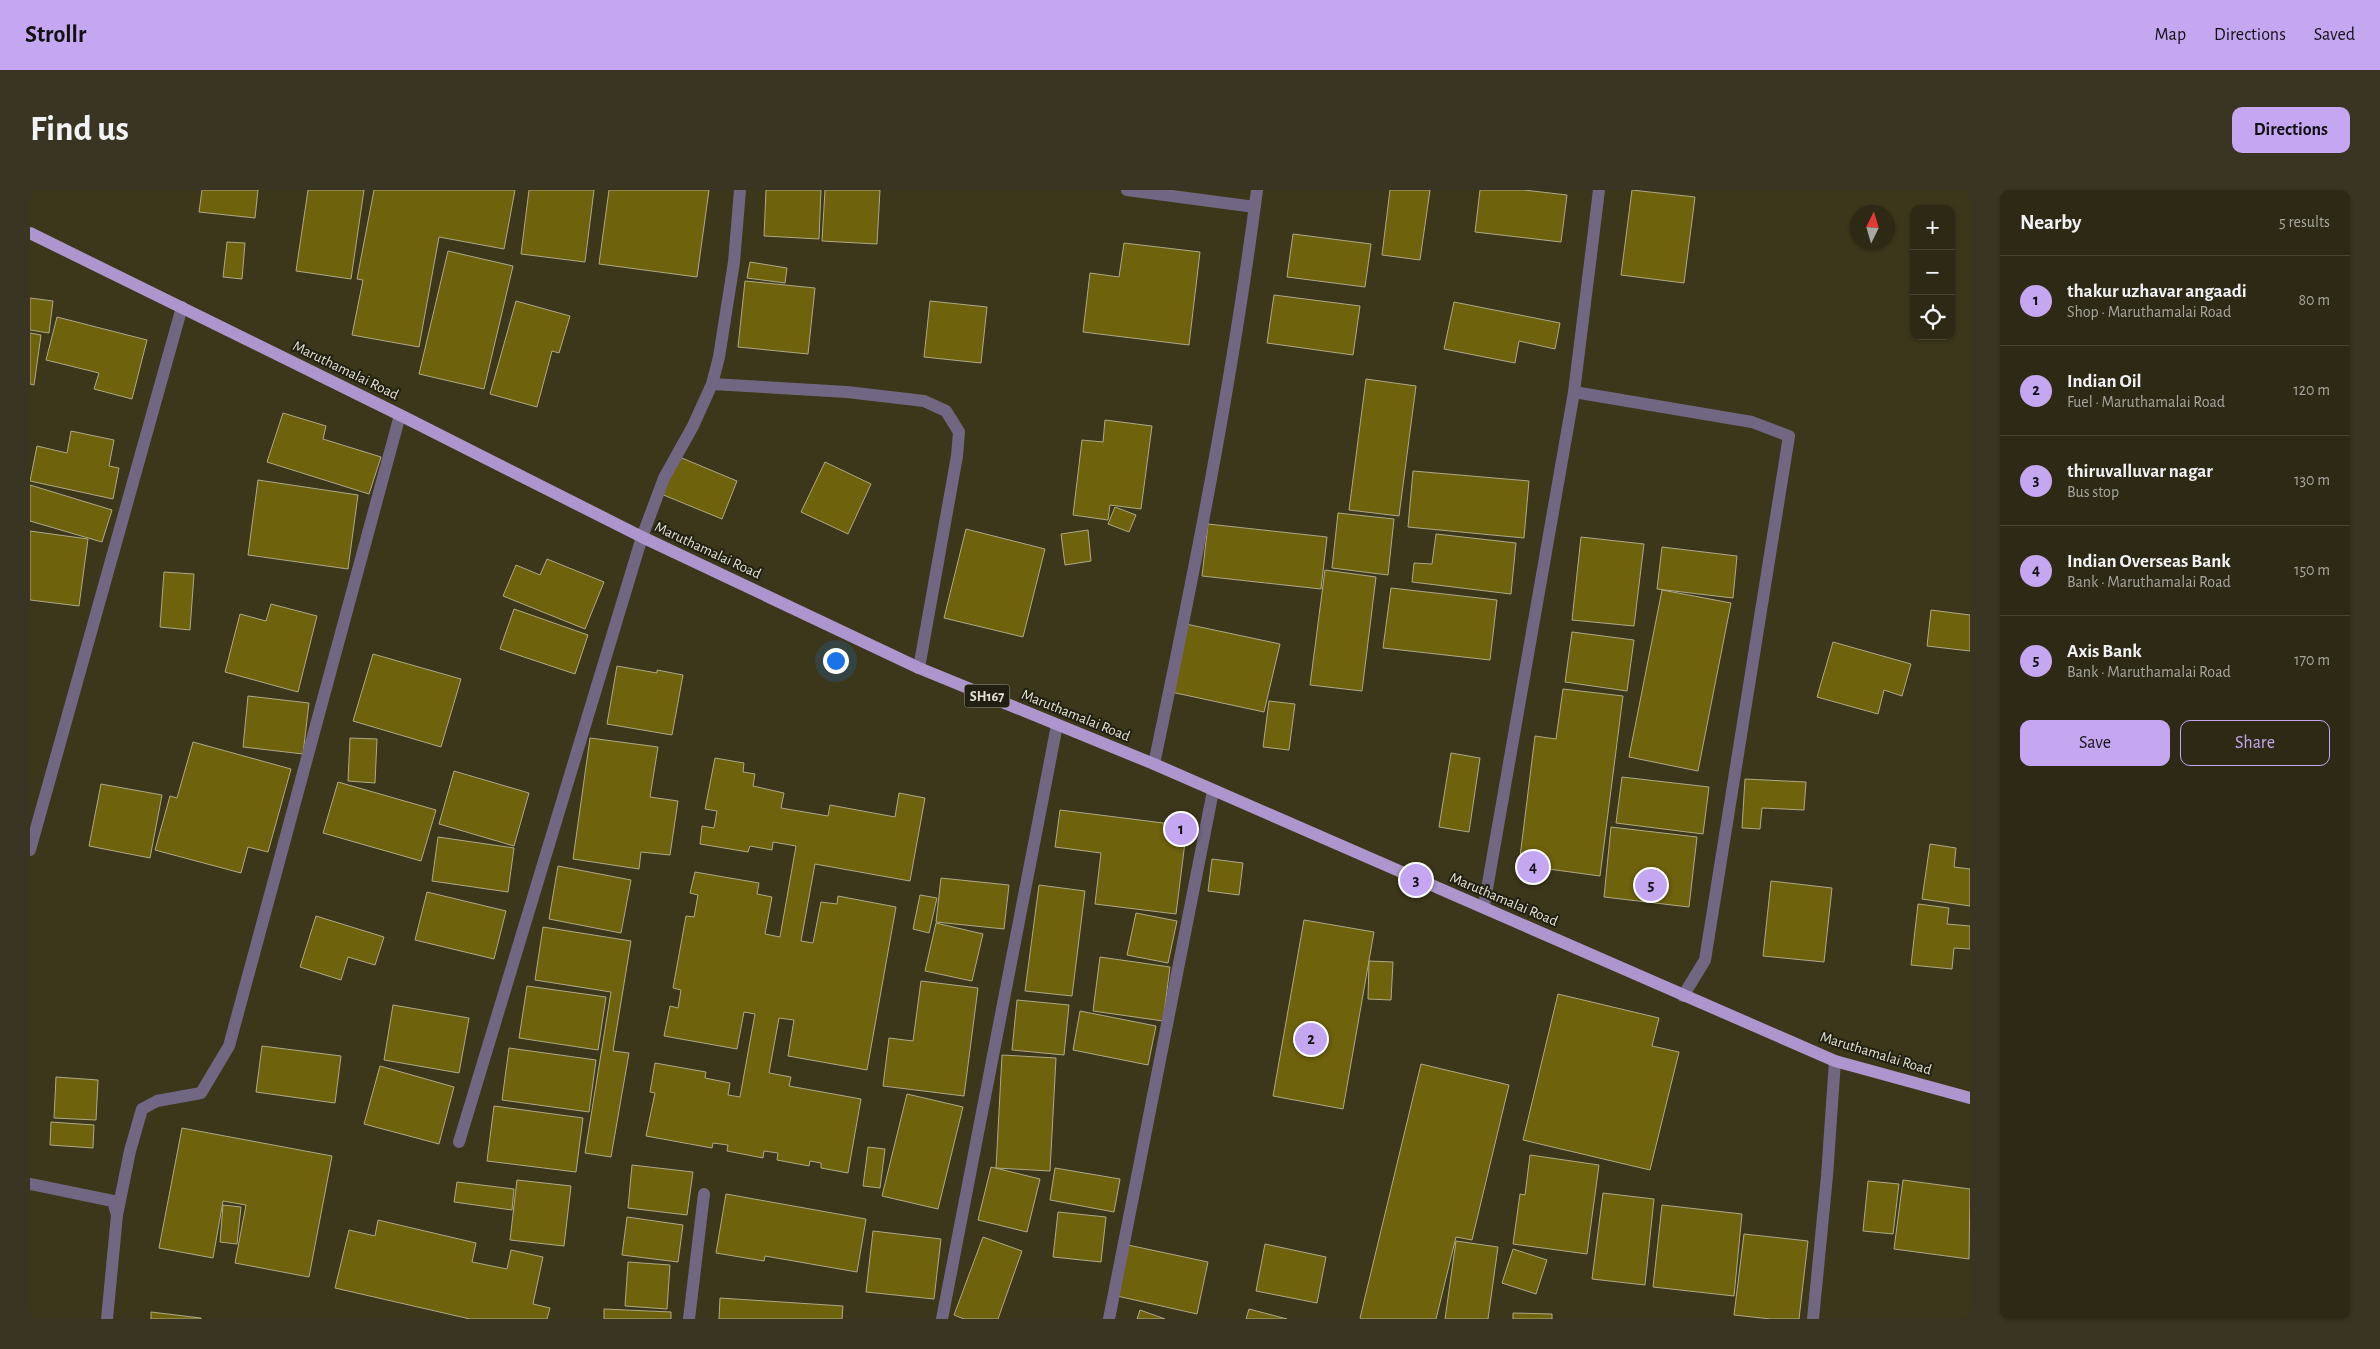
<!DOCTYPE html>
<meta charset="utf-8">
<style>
:root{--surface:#2d2914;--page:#393522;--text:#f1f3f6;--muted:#a7a6a0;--line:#484534;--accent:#c5a6f0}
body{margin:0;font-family:"Alegreya Sans",sans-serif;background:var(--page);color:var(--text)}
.controls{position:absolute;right:15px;top:15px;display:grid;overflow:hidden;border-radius:10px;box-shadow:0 1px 4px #0004}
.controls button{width:45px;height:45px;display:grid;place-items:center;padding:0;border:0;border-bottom:1px solid var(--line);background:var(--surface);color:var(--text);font:25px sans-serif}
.compass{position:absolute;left:1820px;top:15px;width:45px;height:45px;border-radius:50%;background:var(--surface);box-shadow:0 1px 4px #0004;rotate:5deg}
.you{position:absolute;left:805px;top:470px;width:18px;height:18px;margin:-12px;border:4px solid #fff;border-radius:50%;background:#1a73e8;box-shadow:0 0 0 8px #1a73e833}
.badge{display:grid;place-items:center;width:32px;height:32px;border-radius:50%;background:var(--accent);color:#111;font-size:16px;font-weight:700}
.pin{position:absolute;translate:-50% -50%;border:2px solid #fff;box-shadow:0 1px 5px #0006}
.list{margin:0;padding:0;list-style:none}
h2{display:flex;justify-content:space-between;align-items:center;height:65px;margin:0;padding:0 20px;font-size:21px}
h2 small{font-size:16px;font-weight:400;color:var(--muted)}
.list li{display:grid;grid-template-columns:32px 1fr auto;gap:15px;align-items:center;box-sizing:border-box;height:90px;padding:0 20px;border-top:1px solid var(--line)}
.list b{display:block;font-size:19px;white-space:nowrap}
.list p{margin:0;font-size:16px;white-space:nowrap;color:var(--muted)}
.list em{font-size:16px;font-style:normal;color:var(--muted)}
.actions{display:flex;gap:10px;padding:15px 20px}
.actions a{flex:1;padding:11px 0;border:1px solid var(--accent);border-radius:10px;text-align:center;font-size:18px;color:var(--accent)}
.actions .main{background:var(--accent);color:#111}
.icon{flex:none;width:28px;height:28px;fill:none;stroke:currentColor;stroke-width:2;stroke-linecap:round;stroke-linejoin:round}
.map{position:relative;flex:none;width:1940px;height:1129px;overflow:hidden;border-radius:10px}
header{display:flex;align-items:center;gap:30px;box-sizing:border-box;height:70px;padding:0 25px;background:var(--accent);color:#111}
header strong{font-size:24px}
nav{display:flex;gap:28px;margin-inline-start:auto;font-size:18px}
.intro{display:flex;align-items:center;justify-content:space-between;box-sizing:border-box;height:120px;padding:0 30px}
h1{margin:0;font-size:35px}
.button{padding:12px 22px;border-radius:10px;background:var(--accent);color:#111;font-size:18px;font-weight:700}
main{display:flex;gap:30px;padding:0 30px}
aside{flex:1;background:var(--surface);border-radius:10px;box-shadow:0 1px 4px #0004}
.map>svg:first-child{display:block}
.building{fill:#6f620d;stroke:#aea988}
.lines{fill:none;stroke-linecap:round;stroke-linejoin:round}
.minor{stroke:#726783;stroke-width:12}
.major{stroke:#ad96ce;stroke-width:12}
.labels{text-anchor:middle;stroke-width:4;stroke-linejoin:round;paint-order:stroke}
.shield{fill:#211f12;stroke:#aaa898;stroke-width:1}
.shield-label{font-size:14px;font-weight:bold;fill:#e5e3d2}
.street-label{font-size:15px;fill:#e5e3d2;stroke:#211f12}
</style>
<header>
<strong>Strollr</strong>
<nav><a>Map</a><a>Directions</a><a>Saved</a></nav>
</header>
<div class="intro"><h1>Find us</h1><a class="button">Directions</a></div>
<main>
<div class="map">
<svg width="1940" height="1129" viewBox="0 0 1940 1129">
<rect width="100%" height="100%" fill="#3c371a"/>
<!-- building -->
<path class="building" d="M172,0H228L225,28L169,22Z
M278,0H334L321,89L266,81Z
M344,0H485L474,59L409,47L389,157L322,145L333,90L327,89Z
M499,0H564L555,72L491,64Z
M579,0H679L667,87L569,74Z
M736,0H791L789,49L734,46Z
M795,0H850L847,54L792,51Z
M1360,0H1400L1390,70L1352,65Z
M1450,0H1494L1537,5L1531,52L1445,42Z
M1602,0L1665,7L1654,93L1591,85Z
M1263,44L1341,54L1335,97L1257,87Z
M197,52L215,53L212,89L193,87Z
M1094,53L1170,62L1159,155L1053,142L1060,83L1089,87Z
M418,61L483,76L454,199L389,184Z
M720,72L757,78L755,93L717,88Z
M715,91L785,98L778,164L708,157Z
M1244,105L1330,116L1323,165L1237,153Z
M0,108L23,111L19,143L0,140Z
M486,111L540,126L529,163L522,161L507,217L460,204Z
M900,111L957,117L951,173L894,167Z
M1424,112L1530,133L1525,159L1489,151L1485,173L1414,159Z
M27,127L117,150L102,209L64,199L69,183L16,170Z
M0,143L11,145L4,195L0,194Z
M1336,189L1386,196L1369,326L1319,320Z
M253,223L296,236L293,249L351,267L339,304L237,272Z
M1075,230L1122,236L1111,319L1080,315L1078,330L1043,325L1052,250L1073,252Z
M41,241L84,250L79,276L89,278L83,309L0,291L7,256L37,263Z
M647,266L707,291L692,329L631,304Z
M795,272L841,294L818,344L771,322Z
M1383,281L1499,291L1494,348L1378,337Z
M228,290L328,305L318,379L218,365Z
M0,295L82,320L72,352L0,331Z
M1085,317L1106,325L1099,342L1078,334Z
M1308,323L1364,329L1358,385L1302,378Z
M1178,334L1297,347L1291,399L1172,386Z
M936,339L1015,359L993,447L914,428Z
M1058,340L1061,371L1035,375L1031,344Z
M0,341L58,349L49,416L0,410Z
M1406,344L1486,353L1481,404L1382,392L1384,373L1402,374Z
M1551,347L1614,354L1604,436L1542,430Z
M1632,357L1707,366L1703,408L1627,399Z
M517,369L574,392L555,439L473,406L486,375L510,385Z
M1295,380L1346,387L1332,501L1280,495Z
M134,382L164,384L160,440L130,437Z
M1361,398L1467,410L1460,470L1353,458Z
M1632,400L1701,413L1668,581L1599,567Z
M241,414L287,426L268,502L195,482L210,424L236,431Z
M484,419L558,445L545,484L470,459Z
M1901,420L1940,425V461L1897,456Z
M1156,434L1250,454L1234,522L1141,502Z
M1542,442L1604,450L1597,501L1535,492Z
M1803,452L1881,474L1872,506L1854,500L1848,524L1787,507Z
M343,464L431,489L411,557L323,531Z
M587,476L627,483V480L653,485L642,545L577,534Z
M1533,499L1593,506L1570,686L1489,675L1505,546L1526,549Z
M218,506L279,513L273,564L213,557Z
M1239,511L1265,514L1259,560L1233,557Z
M320,548L347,549L345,593L318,591Z
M560,548L628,557L620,607L648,611L640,665L611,662L609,679L543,669Z
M163,552L261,579L238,662L218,657L211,683L125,660L140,606L147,608Z
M1421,563L1450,568L1439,642L1409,637Z
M685,568L714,573L713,582L725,584L723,596L754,603L751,618L798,626L800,615L865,627L869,603L895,608L880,691L785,674L771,751L783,753L791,712L807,714L808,706L866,717L837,880L758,866L764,830L749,828L739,883L761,887L759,896L831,909L818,983L791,978V973L780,971L779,976L747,970L748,963L734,961L733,968L697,961L698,955L683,953L682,958L616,946L625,903L620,902L625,873L676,882L675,888L700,893L698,905L710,907L725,824L714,822L707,859L634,846L640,816L648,818L651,800L643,798L656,726L664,727L668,705L660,703L665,682L729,693L727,704L742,707L735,744L750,747L766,656L743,652L742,660L720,656L718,662L670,654L672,636L684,638L687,621L675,619Z
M424,581L499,603L484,656L409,634Z
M1592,587L1679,597L1673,644L1586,633Z
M1715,589L1776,592L1774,620L1732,618L1730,639L1712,638Z
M308,592L406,620L391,671L293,643Z
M71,594L132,605L120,668L59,656Z
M1030,620L1157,636L1146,724L1065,714L1071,663L1025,657Z
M1581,637L1667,647L1659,717L1574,707Z
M408,647L484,658L478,702L402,691Z
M1900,654L1926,658L1924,677L1940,679V716L1892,709Z
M1182,669L1213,673L1209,705L1178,701Z
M528,676L601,690L591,743L519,729Z
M911,688L979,695L974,739L906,732Z
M1741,691L1802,698L1794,772L1733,766Z
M1009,695L1055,701L1042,806L995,801Z
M397,702L476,721L464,769L385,750Z
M890,705L907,708L899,743L883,739Z
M1888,714L1919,718L1917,734L1940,736V759L1924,758L1922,779L1881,775Z
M1106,723L1147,731L1138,773L1097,765Z
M286,726L354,747L345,775L318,767L311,790L270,777Z
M1274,730L1344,742L1313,919L1243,906Z
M906,733L953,744L942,791L895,781Z
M513,737L601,751L583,861L599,863L581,967L555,963L581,802L505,790Z
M1070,767L1140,777L1133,831L1063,821Z
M1339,771L1363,772L1361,810L1338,809Z
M891,791L948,798L934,906L853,896L859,848L883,851Z
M497,796L576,807L568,860L489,848Z
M1528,804L1629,828L1622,856L1649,862L1620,980L1493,950Z
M987,810L1039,815L1034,865L982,860Z
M363,815L439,828L429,883L354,870Z
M1050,821L1126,836L1118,875L1043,860Z
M232,856L311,866L305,913L226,902Z
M479,858L566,870L559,922L472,910Z
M972,865L1026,868L1020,981L966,978Z
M1391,874L1479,895L1442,1050L1426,1047L1406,1129H1332L1330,1128Z
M350,876L424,897L409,954L334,934Z
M26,887L68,890L66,930L24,928Z
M877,904L933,917L908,1019L852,1006Z
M464,916L553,928L546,982L457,971Z
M21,932L64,935L63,958L20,955Z
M152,938L302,966L279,1087L205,1073L216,1015L193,1011L183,1068L129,1058Z
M838,957L855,959L850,998L833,996Z
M1500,965L1569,975L1557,1064L1483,1054L1490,1004L1495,1005Z
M602,975L663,982L657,1025L598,1018Z
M961,977L1010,989L997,1042L948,1030Z
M1025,978L1090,989L1084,1022L1020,1010Z
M487,990L541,996L534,1056L480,1050Z
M1873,990L1940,999L1939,1069L1864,1059Z
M1838,991L1869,994L1863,1044L1833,1041Z
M427,992L484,999L482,1020L424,1012Z
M1573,1003L1624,1009L1615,1095L1562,1089Z
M696,1004L836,1029L827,1082L735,1066L734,1071L686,1063Z
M193,1015L211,1017L207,1054L190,1052Z
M1632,1015L1712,1024L1704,1106L1623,1097Z
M1028,1022L1076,1027L1071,1072L1023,1067Z
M597,1027L653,1035L648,1072L592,1065Z
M348,1030L446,1053L442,1072L477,1079L481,1060L513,1067L503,1114L520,1118L517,1129H440L305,1098L319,1040L345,1046Z
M843,1041L911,1049L904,1109L836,1102Z
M1714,1044L1778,1051L1769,1129H1741L1704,1125Z
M953,1047L992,1061L968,1129H934L924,1125Z
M1426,1051L1468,1057L1458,1129H1415Z
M1235,1054L1296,1067L1287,1113L1226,1101Z
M1098,1055L1178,1072L1167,1124L1087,1106Z
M1483,1059L1517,1070L1506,1104L1472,1093Z
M598,1072L640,1075L637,1119L595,1116Z
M690,1108L813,1116L812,1129H689Z
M574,1119L641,1122V1129H574Z
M1219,1119L1257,1129H1216Z
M1110,1120L1135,1129H1107Z
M121,1122L171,1128V1129H121Z
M1483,1123L1522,1124V1129H1483Z"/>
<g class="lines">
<!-- minor -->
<path class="minor" d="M1097,0L1225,17
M682,194L817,202L894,211L916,221L929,242L927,266L889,478
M1544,202L1722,232L1759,246L1675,770L1653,806
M1124,574C1164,384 1202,193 1227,0
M0,660L152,117
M1454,716L1544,202L1569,0
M429,952L612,347L634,288L663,236L682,194L689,167L704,72L710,0
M0,994L83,1011L87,1025L77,1129
M87,1025L100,961L112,919L127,911L171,903L199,856L370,225
M659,1129L674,1004
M912,1129L1027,535
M1079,1129L1183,601
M1783,1129L1797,986L1805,871"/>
<!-- major -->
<path class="major" d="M0,43L370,225L612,347L889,478L1124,574L1805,871L1940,908"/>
</g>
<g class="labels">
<!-- shield labels -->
<rect class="shield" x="934.5" y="494.5" width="45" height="23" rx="4"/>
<g class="shield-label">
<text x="957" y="511">SH167</text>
</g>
<!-- street labels -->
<g class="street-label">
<text transform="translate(316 180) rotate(26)" y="5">Maruthamalai Road</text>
<text transform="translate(678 360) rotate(25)" y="5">Maruthamalai Road</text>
<text transform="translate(1046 525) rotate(22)" y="5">Maruthamalai Road</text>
<text transform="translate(1474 709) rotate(23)" y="5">Maruthamalai Road</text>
<text transform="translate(1846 863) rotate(17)" y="5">Maruthamalai Road</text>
</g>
</g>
</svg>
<div class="controls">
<button>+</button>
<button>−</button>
<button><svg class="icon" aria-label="locate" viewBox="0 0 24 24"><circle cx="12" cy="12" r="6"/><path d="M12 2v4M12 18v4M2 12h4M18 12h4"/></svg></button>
</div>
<svg class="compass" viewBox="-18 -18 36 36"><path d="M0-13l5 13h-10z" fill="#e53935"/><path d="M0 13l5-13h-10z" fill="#a7a6a0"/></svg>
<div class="you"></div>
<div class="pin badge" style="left:1151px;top:639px">1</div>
<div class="pin badge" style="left:1281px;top:849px">2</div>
<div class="pin badge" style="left:1386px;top:690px">3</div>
<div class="pin badge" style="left:1503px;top:677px">4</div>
<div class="pin badge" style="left:1621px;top:695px">5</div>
</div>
<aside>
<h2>Nearby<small>5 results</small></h2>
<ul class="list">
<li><span class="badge">1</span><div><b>thakur uzhavar angaadi</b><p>Shop · Maruthamalai Road</p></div><em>80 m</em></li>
<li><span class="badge">2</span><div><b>Indian Oil</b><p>Fuel · Maruthamalai Road</p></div><em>120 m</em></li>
<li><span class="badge">3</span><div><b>thiruvalluvar nagar</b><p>Bus stop</p></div><em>130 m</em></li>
<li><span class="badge">4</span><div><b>Indian Overseas Bank</b><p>Bank · Maruthamalai Road</p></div><em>150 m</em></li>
<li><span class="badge">5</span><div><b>Axis Bank</b><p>Bank · Maruthamalai Road</p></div><em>170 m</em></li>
</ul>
<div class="actions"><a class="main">Save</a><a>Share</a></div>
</aside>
</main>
